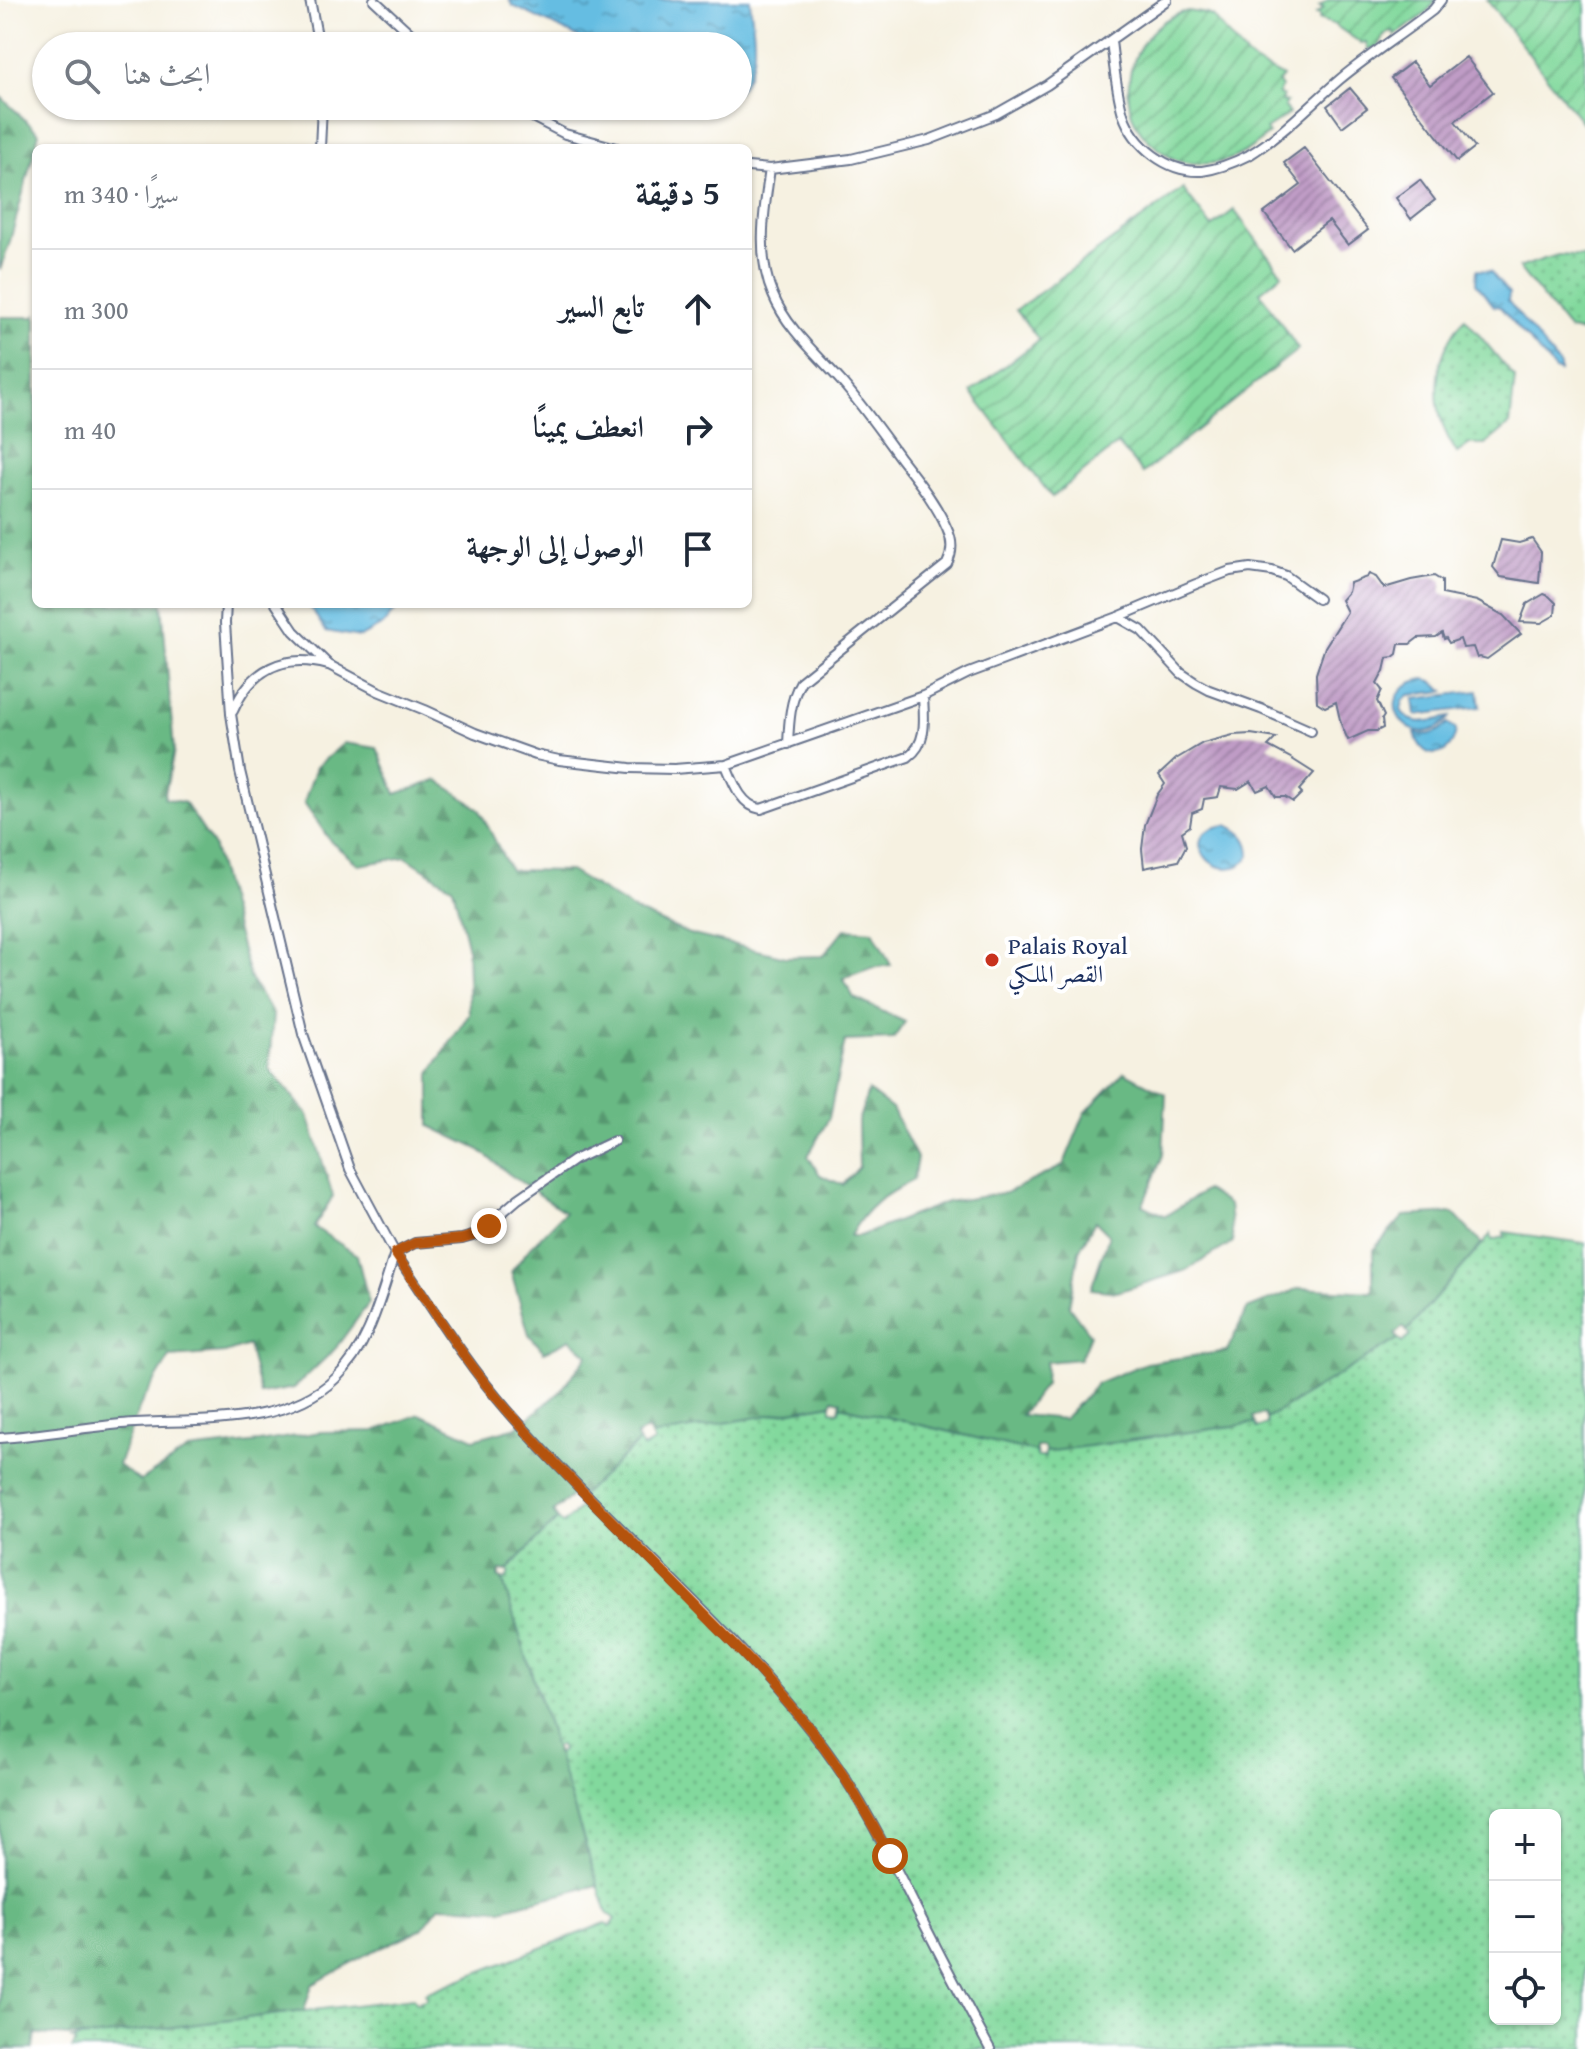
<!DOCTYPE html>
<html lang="ar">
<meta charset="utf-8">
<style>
:root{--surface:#fff;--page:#f2f2f3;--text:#1f2937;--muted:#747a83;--line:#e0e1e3}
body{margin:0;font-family:"Gentium Book Plus",Amiri,serif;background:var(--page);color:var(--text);direction:rtl}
.controls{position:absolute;right:24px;bottom:24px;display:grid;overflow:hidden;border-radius:12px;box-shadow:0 2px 6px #0004}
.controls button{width:72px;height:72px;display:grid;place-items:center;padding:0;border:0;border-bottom:2px solid var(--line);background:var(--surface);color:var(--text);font:40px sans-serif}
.stop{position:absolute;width:24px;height:24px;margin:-18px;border:6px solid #b45309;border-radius:50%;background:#fff}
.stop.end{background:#b45309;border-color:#fff;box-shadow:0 2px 8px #0008}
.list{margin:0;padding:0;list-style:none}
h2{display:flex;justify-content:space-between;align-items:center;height:104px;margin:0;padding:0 32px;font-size:34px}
h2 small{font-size:26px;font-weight:400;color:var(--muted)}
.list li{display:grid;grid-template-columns:52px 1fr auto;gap:24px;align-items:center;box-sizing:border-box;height:120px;padding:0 32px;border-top:2px solid var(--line)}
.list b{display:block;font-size:30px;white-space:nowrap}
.list em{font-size:26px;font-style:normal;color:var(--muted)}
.icon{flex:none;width:44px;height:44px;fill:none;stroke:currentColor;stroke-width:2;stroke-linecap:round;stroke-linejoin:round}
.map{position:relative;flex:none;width:1585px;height:2049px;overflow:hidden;direction:ltr}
.search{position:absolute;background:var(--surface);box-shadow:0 2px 6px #0004;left:32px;top:32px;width:720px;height:88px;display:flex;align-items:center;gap:20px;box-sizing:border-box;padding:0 28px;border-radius:44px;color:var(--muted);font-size:30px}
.panel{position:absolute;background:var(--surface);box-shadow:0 2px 6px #0004;left:32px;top:144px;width:720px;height:464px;border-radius:12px;direction:rtl}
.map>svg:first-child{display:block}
.grass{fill:url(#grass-dots);stroke:#4e847e;stroke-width:2;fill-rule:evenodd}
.forest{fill:url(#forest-firs);stroke:#427471;stroke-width:2}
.garden{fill:url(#garden-furrows);stroke:#4e847e;stroke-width:2}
.water{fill:url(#water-ripples);stroke:#4076a0;stroke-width:2}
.building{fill:url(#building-hatch)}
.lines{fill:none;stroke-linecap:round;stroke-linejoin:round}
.lane-casing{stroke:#68738c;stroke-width:12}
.lane{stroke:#fff;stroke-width:8}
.route{stroke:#b45309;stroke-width:10}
.poi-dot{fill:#c8321e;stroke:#fff;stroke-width:3}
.labels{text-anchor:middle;stroke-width:8;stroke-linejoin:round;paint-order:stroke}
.poi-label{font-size:24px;fill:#1b2f5e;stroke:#fff;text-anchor:start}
</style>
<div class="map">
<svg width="1585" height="2049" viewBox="0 0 1585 2049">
<defs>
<pattern id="grass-dots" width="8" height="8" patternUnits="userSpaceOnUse" patternTransform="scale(2)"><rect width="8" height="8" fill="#82d99d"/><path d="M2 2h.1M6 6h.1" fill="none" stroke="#6ab083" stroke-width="1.8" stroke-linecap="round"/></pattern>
<pattern id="forest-firs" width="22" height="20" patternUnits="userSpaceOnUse" patternTransform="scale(2)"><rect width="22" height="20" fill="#69b984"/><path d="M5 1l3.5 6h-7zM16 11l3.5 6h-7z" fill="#56976f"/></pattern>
<pattern id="garden-furrows" width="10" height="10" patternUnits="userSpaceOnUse" patternTransform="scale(2)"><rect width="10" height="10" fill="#82d99d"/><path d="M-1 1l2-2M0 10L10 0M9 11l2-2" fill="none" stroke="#6ab083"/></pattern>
<pattern id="water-ripples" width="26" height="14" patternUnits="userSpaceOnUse" patternTransform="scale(2)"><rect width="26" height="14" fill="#65bde2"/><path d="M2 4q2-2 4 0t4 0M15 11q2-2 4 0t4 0" fill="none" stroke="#529aba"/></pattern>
<pattern id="building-hatch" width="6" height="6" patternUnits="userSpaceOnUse" patternTransform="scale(2)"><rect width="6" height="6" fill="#c09cc6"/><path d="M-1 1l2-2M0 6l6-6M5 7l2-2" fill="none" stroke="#9b80a4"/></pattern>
</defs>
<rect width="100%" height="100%" fill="#fff"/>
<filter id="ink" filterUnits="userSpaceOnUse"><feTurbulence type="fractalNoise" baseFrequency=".0125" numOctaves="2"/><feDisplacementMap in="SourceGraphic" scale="16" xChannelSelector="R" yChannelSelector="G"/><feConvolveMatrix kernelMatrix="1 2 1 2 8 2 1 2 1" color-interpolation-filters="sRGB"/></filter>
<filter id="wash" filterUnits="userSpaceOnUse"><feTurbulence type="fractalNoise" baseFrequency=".006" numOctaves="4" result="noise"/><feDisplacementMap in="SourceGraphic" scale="32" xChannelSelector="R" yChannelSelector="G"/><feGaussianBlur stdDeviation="1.8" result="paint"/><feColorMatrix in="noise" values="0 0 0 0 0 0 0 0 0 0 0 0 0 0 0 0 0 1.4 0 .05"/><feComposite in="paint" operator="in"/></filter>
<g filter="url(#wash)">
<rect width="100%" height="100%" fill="#f6f1e1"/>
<!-- grass -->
<path class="grass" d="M1559,255L1585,257V332L1569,330L1519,268L1544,259Z
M1465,318L1515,378L1510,424L1486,444H1470L1457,453C1428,410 1431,357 1465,318Z
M1504,1232L1585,1243V2049H72L76,2041L72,2039L413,1998L416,2003L427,1999L425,1993L606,1923L610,1926L615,1919L607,1913L556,1754L562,1751L560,1745L554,1747L502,1579L506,1580L509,1572L506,1571L558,1519L563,1524L585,1503L580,1497L639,1442L643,1448L654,1442L651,1436L831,1404V1410L839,1411L840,1406L1036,1452L1037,1457H1045V1452L1255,1423L1257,1428L1267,1424L1266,1419L1398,1339L1402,1343L1410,1336L1407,1331L1491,1234L1492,1240L1505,1237ZM1495,1815H1555V2019H1495Z"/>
<!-- forest -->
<path class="forest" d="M0,96L39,133L9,245L0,270Z
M36,315V604H162L174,751L164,798L185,803L213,845L250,979L273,1014L269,1068L308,1115L333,1196L314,1227L357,1255L369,1303L334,1350L294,1388L260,1394L248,1345L225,1353L170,1357L141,1404L118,1465L140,1481L188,1450L259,1442L320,1432L375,1431L420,1414L474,1439L517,1427L559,1393L588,1355L570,1339L544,1352L529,1334L511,1272L530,1248L565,1212L509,1174L480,1150L430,1126V1073L469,1014L467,945L453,888L406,857L359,865L331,842L304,802L316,767L344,743L377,748L396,794L438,780L479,809L510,870L570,871L636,911L689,934L786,957L823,956L845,929L873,931L891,965L871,968L843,978L854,998L905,1022L893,1039L845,1041L829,1118L808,1156L820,1175L843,1185L859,1167L858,1122L868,1091L892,1109L917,1158L913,1180C884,1195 866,1206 850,1236H860L947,1202L1006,1193L1063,1166L1085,1113L1124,1072L1166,1094L1163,1155L1143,1205L1165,1216L1206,1190L1229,1205L1233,1242L1187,1270L1117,1292L1091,1289L1109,1235L1095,1221L1079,1251L1069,1306L1090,1335L1080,1359L1046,1362L1045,1384L1021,1415L1064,1419L1097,1383L1146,1363L1227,1351L1247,1309L1300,1288L1373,1292V1250L1404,1216L1453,1213L1482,1244L1407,1331L1403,1327L1395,1334L1398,1339L1266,1419L1264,1414L1253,1417L1255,1423L1045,1452L1044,1447H1036V1452L840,1406L841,1401L833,1399L831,1404L651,1436L648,1429L636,1435L639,1442L580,1497L576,1492L553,1512L558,1519L506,1571L501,1570L498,1577L502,1579L598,1885L502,1909L440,1906L422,1929L367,1954L312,1985L304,2011L90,2037L35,2034L33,2049H0V1490L3,1491L0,1483V317H34Z"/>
<!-- garden -->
<path class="garden" d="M1328,0H1437L1425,14L1395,36L1394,31L1385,34L1378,48L1368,49L1366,42L1361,43L1333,24L1319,19L1320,15L1316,14L1324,8L1319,6Z
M1487,0H1585V123L1583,124Z
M1188,11L1207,14L1213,17C1227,32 1238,50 1254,62C1263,68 1274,71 1283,77L1278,83L1281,88L1278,94L1283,96L1282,101L1287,102L1284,106L1289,114L1266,129L1269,134C1257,143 1246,153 1233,158C1216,165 1188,166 1172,158C1160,152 1142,136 1136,124C1114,81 1142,20 1188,11Z
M1183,189L1212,227L1234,210L1282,274L1260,292L1298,349L1143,473L1118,444L1052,497L971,392L1039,340L1016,310Z"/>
<!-- water -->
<path class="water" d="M509,0H750C753,34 762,62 738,91V46H591L572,34L513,6Z
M1477,270L1490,271L1509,294L1508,301L1560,366V372L1555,370L1500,307L1494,306L1476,283Z
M308,604H393L396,609L383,625L360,637L326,631Z
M1424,679L1432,681L1445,691L1409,695L1403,701L1401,710C1411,729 1432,720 1450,717C1411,762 1365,690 1424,679Z
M1478,691L1480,707L1416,715L1414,699Z
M1448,723L1456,729C1453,759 1422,764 1415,733C1429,737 1438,733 1448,723Z
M1227,825C1242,832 1250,839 1250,856C1221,894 1168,831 1227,825Z"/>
<g id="blocks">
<!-- building -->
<path class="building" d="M1466,57L1493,92L1455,121L1475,147L1457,161L1391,78L1412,62L1430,85Z
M1350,88L1367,108L1342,127L1327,106Z
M1304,148L1368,230L1348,245L1329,221L1292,249L1264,213L1301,185L1284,163Z
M1420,180L1435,200L1411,219L1396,198Z
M1532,539L1541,552L1539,583L1501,577L1493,567L1501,540L1519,543Z
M1369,574L1376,577L1384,588L1411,580L1434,576L1442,581V594L1477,601L1503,615L1521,634L1487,659L1480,657L1477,658L1473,647L1463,648L1460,639L1449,643L1446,638L1444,639L1442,633L1436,637L1418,638L1410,644H1399L1397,654L1393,657L1387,658L1384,671L1377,684L1382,690L1377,701L1384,716L1382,719L1383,728L1377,731H1368L1348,740L1341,724L1336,702L1325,707L1317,702L1316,674L1325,647L1347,612L1341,600L1348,592L1350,583L1367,577Z
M1544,594L1549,596L1556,603L1555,615L1541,623L1520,622L1527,604Z
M1251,734L1276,738L1268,746L1289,757L1314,773L1299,790L1302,793L1293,802L1285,797H1276L1269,786L1257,791L1251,781L1238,789L1221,787L1218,797L1204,799L1202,809L1192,813L1190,826L1182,832L1186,846L1178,861L1144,868L1142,849L1145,825L1157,795L1165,784L1159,775L1176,759L1203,743L1233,735Z"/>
</g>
</g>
<g filter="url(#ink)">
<use href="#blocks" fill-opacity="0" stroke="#68738c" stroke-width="2"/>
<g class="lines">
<!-- lane casing -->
<g class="lane-casing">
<path id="lane" d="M310,0L319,46
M374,0L424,46
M1111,41C1114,65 1116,90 1123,114C1134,146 1167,173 1202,171C1218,169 1235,162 1249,155C1282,135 1310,105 1339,80C1369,55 1402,34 1433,10L1441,0
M511,106L565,134L617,148
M320,148L322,106
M748,167L770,169L851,159L929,140L996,114L1047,85L1167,0
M770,169C764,210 756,256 773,295C787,329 817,354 841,381C862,405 881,432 900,458C917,480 936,503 947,529C953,541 953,552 947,564L801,681C790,700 789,722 788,744
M276,604L294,631L329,665L378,691L425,710L475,733L536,755L559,760L630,768L674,769L726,765L923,696L969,673L1118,617L1196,584L1230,571L1250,568L1272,571L1286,576L1318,599
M1118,617L1141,630L1181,673L1196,683L1209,690L1261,709L1311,731
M233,711C251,669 284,653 328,665
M726,765C733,782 741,806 761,809L908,757C928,743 924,718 923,696
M614,1141L574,1160L518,1199L476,1235L462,1239L415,1243L395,1253C431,1306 465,1362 508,1411C606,1523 724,1619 816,1737C856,1788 885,1847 914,1904C939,1953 964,2001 990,2049
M0,1438C40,1435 81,1428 121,1424C190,1418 282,1430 336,1378C370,1346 381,1295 395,1253L350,1169L303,1034L240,771L231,714L225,623L226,604"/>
</g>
<!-- lane -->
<use href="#lane" class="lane"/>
</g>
</g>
<g class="lines" filter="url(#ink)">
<!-- route -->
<path class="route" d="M489,1226L476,1235L462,1239L415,1243L395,1253C431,1306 465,1362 508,1411C569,1481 637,1545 702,1612C742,1652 782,1693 816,1737C845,1774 867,1815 890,1856"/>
</g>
<!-- markers -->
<circle class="poi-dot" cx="992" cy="960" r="8"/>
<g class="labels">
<!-- poi labels -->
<g class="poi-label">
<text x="1008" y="954">Palais Royal<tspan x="1008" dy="28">القصر الملكي</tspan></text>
</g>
</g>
</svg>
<div class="controls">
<button>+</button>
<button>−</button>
<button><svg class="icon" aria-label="locate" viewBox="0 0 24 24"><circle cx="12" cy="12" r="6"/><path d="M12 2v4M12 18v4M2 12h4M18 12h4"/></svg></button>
</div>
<div class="stop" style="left:890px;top:1856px"></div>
<div class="stop end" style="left:489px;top:1226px"></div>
<div class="search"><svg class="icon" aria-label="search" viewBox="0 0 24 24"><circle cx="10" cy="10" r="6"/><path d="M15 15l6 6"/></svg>ابحث هنا</div>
<section class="panel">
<h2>5 دقيقة<small>سيرًا · 340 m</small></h2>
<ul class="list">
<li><svg class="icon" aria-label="ahead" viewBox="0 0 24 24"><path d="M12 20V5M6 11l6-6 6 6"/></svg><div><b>تابع السير</b></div><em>300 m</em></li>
<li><svg class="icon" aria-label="right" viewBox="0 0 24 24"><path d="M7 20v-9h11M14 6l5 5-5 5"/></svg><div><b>انعطف يمينًا</b></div><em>40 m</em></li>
<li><svg class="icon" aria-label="arrive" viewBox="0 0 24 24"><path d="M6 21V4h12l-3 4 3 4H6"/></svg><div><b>الوصول إلى الوجهة</b></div></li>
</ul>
</section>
</div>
